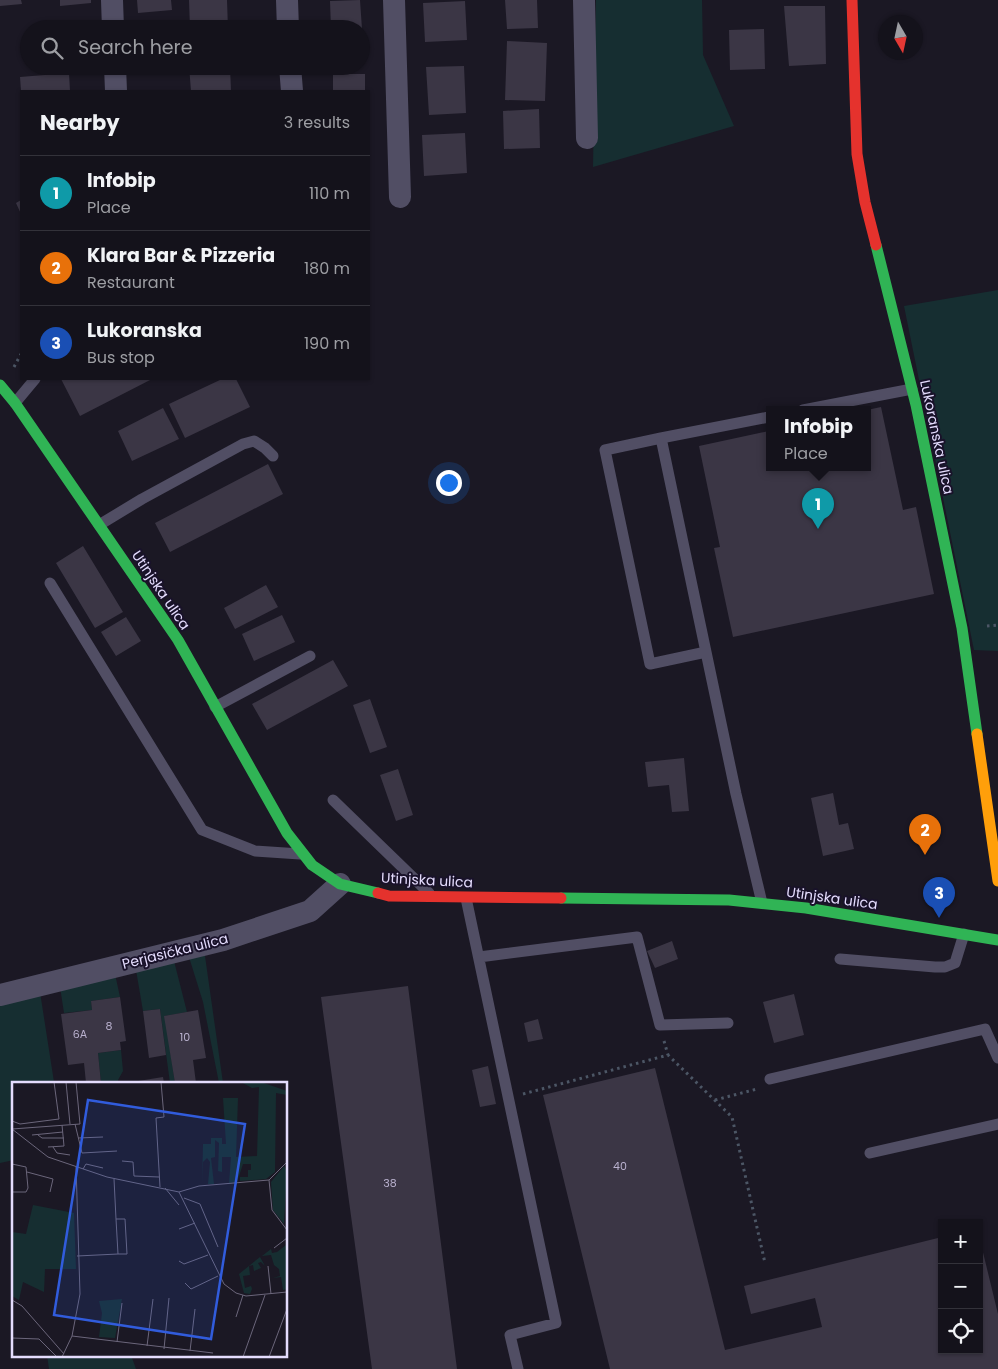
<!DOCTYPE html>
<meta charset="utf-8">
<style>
:root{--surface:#14121b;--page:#212028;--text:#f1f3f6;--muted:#9d9ea3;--line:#33323a;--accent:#9e97b1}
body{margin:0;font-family:Poppins,sans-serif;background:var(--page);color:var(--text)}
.controls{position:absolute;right:15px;bottom:15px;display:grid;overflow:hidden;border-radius:0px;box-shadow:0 1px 4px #0004}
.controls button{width:45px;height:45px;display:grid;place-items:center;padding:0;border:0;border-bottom:1px solid var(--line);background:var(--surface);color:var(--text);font:25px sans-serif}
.compass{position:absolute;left:878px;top:15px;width:45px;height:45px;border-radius:50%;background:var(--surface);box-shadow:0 1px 4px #0004;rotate:171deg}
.you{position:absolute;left:448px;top:482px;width:18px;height:18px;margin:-12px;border:4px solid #fff;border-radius:50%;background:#1a73e8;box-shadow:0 0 0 8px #1a73e833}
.badge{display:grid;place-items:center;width:32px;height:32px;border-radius:50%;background:var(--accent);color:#fff;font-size:16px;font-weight:700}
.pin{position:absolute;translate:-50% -41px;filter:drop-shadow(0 1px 2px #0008)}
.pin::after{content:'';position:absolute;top:26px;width:18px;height:15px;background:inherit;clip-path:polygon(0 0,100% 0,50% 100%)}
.popup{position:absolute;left:766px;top:406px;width:105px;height:65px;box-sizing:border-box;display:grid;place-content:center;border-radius:0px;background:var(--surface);filter:drop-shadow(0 1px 4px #0005);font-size:16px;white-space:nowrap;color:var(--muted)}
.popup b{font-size:19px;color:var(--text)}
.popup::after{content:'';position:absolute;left:50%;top:100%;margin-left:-10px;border:10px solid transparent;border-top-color:var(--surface)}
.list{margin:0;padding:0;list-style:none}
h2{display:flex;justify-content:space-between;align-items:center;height:65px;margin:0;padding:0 20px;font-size:21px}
h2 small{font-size:16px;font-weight:400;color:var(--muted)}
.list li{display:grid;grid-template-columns:32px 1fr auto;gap:15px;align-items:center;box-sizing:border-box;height:75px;padding:0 20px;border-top:1px solid var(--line)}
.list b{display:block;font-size:19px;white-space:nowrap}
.list p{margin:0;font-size:16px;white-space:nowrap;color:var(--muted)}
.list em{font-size:16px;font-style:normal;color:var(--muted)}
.icon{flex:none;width:28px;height:28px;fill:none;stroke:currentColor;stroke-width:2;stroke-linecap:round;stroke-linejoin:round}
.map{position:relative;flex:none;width:998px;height:1369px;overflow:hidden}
.search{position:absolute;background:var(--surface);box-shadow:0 1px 4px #0004;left:20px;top:20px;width:350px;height:55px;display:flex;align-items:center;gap:12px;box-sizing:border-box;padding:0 18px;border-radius:28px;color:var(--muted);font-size:19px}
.panel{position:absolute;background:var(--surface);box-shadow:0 1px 4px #0004;left:20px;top:90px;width:350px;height:290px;border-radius:0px}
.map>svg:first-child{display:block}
.green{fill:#162e31}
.building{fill:#3b3645}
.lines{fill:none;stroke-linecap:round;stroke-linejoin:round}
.path{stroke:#4c5665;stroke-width:3;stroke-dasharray:2.5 4;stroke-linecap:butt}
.lane{stroke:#514e64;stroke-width:11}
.street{stroke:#514e64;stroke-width:22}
.fast{stroke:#30b455;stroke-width:11}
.slow{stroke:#ff9f0a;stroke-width:11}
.jam{stroke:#e5322d;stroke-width:11}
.labels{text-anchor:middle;stroke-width:4;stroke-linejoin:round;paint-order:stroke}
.number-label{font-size:11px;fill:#bab2cf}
.street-label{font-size:14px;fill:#e4dcfd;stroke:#19122a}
.inset-road{fill:none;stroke:#6b667b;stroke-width:1}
.view{fill:#315cdc;fill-opacity:0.15;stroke:#315cdc;stroke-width:2.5}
.inset-edge{fill:none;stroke:#e4dcfd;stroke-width:2.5}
</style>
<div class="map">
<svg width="998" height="1369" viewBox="0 0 998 1369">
<rect width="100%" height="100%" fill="#1b1824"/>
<!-- green -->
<path class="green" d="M596,0H702L703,55L734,126L593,167Z
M998,290V651L974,650L904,306Z
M204,949L223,1083H219L203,1002L189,957Z
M174,961L187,1012L165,1016L175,1083H170L160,1009L143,1011L136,970Z
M115,974L120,997L91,1001L92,1010L64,1013L60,987Z
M40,992L54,1082L14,1083V1160L0,1163V1003Z
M121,1050L123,1071L118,1080V1083H101L98,1053Z
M47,1355H131L136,1369H49Z"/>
<!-- building -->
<path class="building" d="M0,0H21L22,4L0,6Z
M60,0H91V3L60,6Z
M137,0H171L172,10L138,13Z
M189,0H227L228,29H190Z
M360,0L362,29H331L330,1Z
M505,0H537L538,28L507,29Z
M465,1L467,40L425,42L423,3Z
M784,6H825L826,64L789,66Z
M77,24V29H32V27Z
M764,29L765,69L730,70L729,30Z
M507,41L547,43L545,101L505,100Z
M189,66H230L231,91H191Z
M464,66L466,113L429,115L426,67Z
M69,73L70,91H21L20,77Z
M333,74H365V91H333Z
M539,109L540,148L504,149L503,111Z
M465,133L467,173L424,176L422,135Z
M21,200V214L16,203Z
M61,379H152L80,416Z
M222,379H236L250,407L185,438L169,404Z
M881,407L903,510L916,507L934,594L733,637L714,548L720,547L699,446L769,431V468H867V410Z
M163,408L179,439L132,461L118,431Z
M268,464L283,494L170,552L155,523Z
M83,546L123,612L95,628L56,563Z
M266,585L278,607L235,629L224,608Z
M282,615L295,642L254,661L242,634Z
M126,617L141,641L116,656L101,632Z
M333,660L348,686L267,730L252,704Z
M370,699L387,747L370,753L353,705Z
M684,758L689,811L672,812L669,785L648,787L645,762Z
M398,769L413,815L396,821L380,775Z
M833,793L839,825L848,823L854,849L823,856L811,798Z
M672,941L678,959L655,968L647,951Z
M408,986L457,1369H372L321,997Z
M794,994L804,1035L774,1043L763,1002Z
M120,997L126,1041L120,1042L121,1050L98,1053L101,1083H86L84,1063L68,1065L61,1014L92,1010L91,1001Z
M160,1009L166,1055L149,1058L143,1011Z
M198,1010L206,1058L193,1060L196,1083H175L164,1016Z
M538,1019L543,1039L528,1042L524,1023Z
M488,1066L496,1104L480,1107L472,1070Z
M655,1068L725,1350L822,1327L815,1298L751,1314L744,1286L942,1237V1350H979L980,1240L998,1314V1369H610L543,1095Z
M163,1077L164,1083H132V1082Z"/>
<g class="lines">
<!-- path -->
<path class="path" d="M14,367L21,354
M987,626L998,625
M664,1041L668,1055
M523,1094L668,1055L732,1117L765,1263
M715,1100L757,1089"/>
<!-- lane -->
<path class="lane" d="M15,403L35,379
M803,410L912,389
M661,438L769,417
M99,525L142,499L243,444L254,441L265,448L273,456
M50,583L202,830L255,851L300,854
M706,652L661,438L605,450L650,664L706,652L736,794L762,903
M215,707L310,656
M333,800L429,893
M466,898L556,1323L510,1335L518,1369
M479,957L637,937L660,1025L728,1023
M840,959L935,967H945L955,963L964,934
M770,1079L985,1029L998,1058
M870,1153L998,1124"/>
<!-- street -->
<path class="street" d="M112,0L113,29
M287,0L288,29
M394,0L400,197
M584,0L587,138
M115,66L116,91
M290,66L292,91
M0,995L223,940L310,911L340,884"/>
<!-- fast -->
<path class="fast" d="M876,245L916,405L962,628L977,734
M0,385L15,403L178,640L287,833L312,865L340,884L378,893
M561,898L729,900L806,908L998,940"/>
<!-- slow -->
<path class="slow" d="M977,734L998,881"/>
<!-- jam -->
<path class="jam" d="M852,0L857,154L865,202L876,245
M378,893L389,896L561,898"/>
</g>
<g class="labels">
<!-- number labels -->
<g class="number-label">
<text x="109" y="1030">8</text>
<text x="80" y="1038">6A</text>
<text x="185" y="1041">10</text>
<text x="620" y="1170">40</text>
<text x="390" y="1187">38</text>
</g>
<!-- street labels -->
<g class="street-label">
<text transform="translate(937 437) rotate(78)" y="5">Lukoranska ulica</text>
<text transform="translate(161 590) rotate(56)" y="5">Utinjska ulica</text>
<text transform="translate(427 880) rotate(3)" y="5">Utinjska ulica</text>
<text transform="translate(832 898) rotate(8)" y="5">Utinjska ulica</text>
<text transform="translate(175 951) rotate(-14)" y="5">Perjasička ulica</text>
</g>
</g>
<!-- overview -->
<g transform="translate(12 1082)">
<rect width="275" height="275" fill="#1b1824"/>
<path d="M229,0H249L275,9V13L264,11L263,90L254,97L228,99V95H236V88H239V82H231L225,100L217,101L219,75H210V90L206,89L207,61L203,58V75L199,76L202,102H196L198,80L195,76L191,80L190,103L191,62H199V56H210V62H214L211,16H226L224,75L245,74L247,5L240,6ZM272,84L275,89L272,142L261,128L259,100ZM21,123L62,131L64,187H33L32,210L11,200L7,218L0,214V150L14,152ZM274,163L275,207L271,208L269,195L261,196L268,194L267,187L262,183L259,173L250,174L259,167L260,171L265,170ZM248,175L253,184L249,180L246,181L249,186L242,189L241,183L237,184L238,193L231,194L233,206L239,204L240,207L238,212L232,211L227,192ZM110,217L103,256L87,255L90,231L87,219Z" fill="#162e31"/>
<path class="inset-road" d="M54,0L58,42M0,39L8,42L47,37L42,0M63,42L70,71L105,69M0,47L36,75L95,95L167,110L212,202L224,211L234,214L275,210M0,47L68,42L64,0M20,53L51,50M26,53L30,56H52M66,56L91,55M36,65L52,64L50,43M41,65L45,71L58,73M110,79L121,80L122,94L147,95M275,80L257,98L260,128L275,148M0,82L14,85L16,106L14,110H0M71,87L74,82L91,86M15,90L41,97L38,110M102,97L104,137H113L115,172H106L104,137M148,105L144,36L152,35L149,0M153,106L167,123M167,110L187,104L257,98M172,116L188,122L206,165M167,147L183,141M262,166L275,156M65,174L106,172M167,179L172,182L196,173M256,184L259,212M173,201L179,207L206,194M0,218L10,224L52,272M224,235L231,213M60,254L201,271M0,256L27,257L45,275M105,260L110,221M135,264L141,217M152,267L157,216M178,269L183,227M50,275L60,254L68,212L64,84M231,275L253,213M257,275L275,227"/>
<path class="view" d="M76,18L233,42L199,257L42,233Z"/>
<rect width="275" height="275" class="inset-edge"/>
</g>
</svg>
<div class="controls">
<button>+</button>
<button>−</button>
<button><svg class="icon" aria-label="locate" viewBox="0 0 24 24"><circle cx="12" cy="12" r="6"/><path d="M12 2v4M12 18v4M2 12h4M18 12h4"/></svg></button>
</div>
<svg class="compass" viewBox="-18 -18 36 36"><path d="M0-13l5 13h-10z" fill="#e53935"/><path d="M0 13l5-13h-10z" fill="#9d9ea3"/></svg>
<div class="you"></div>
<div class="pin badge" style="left:818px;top:529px;background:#0f9aa8">1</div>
<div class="popup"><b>Infobip</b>Place</div>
<div class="pin badge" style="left:925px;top:855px;background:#e8710a">2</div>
<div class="pin badge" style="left:939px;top:918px;background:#1a4fb4">3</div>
<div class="search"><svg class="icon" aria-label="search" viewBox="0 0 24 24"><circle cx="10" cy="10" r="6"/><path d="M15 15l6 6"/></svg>Search here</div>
<section class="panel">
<h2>Nearby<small>3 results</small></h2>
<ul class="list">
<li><span class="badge" style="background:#0f9aa8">1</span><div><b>Infobip</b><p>Place</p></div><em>110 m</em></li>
<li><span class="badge" style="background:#e8710a">2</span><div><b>Klara Bar &amp; Pizzeria</b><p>Restaurant</p></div><em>180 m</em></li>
<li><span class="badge" style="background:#1a4fb4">3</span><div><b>Lukoranska</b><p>Bus stop</p></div><em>190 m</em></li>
</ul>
</section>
</div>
